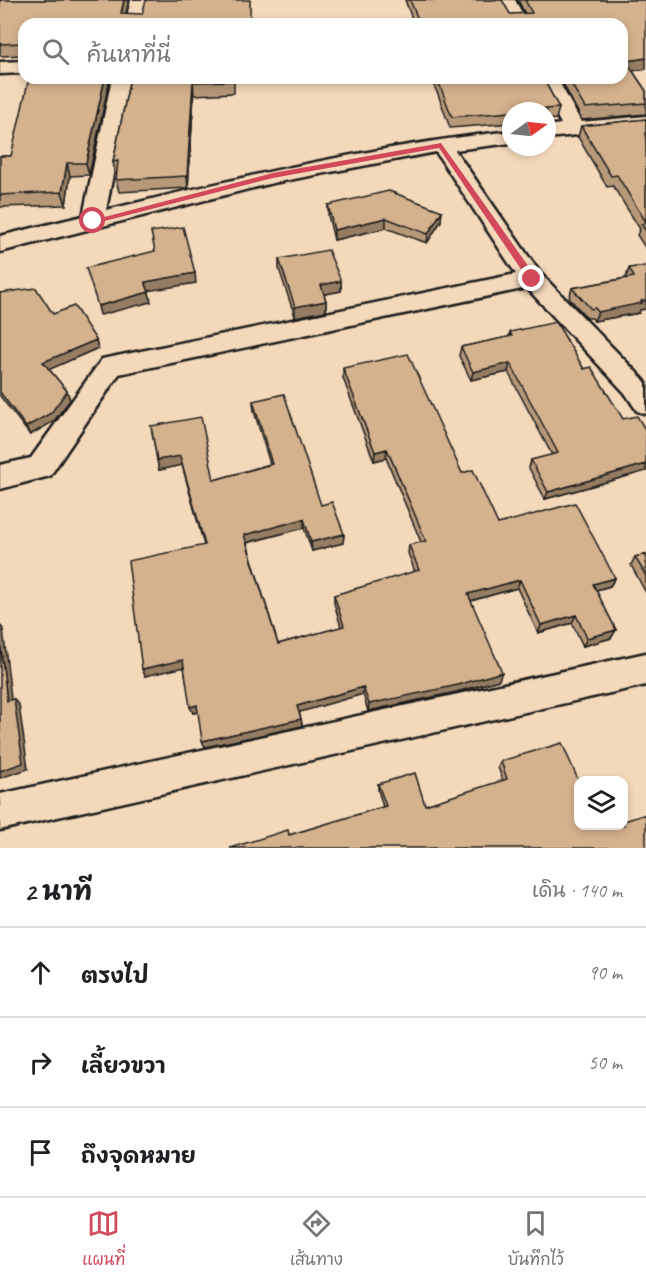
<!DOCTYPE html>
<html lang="th">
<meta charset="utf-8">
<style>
:root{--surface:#fff;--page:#f6f6f6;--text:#202124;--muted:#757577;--line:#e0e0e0;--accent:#d1495b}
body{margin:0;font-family:Caveat,"Playpen Sans Thai",sans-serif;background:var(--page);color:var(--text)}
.controls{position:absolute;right:18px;bottom:18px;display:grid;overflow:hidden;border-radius:12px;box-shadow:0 3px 9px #0003}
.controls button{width:54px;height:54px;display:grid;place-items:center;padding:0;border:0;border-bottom:2px solid var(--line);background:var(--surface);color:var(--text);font:30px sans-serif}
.compass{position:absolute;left:502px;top:102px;width:54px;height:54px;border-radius:50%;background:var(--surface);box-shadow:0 3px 9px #0003;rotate:75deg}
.stop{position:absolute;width:18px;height:18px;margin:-14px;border:4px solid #d1495b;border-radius:50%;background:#fff}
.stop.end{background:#d1495b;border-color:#fff;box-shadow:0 2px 6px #0008}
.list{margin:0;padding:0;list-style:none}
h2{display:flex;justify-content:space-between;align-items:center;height:78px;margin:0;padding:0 24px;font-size:26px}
h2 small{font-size:20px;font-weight:400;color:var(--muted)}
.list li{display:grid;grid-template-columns:39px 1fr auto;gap:18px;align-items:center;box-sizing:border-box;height:90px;padding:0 24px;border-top:2px solid var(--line)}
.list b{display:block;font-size:22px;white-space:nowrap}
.list em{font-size:20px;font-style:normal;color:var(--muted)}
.icon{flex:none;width:33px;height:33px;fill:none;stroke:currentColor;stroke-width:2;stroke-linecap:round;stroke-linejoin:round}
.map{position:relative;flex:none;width:646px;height:848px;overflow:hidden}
.search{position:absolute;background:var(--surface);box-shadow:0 3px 9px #0003;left:18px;right:18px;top:18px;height:66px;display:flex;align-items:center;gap:15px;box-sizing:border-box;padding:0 21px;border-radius:18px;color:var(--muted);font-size:22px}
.sheet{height:348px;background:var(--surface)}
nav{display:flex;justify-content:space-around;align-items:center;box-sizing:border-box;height:84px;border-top:2px solid var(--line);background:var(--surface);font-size:16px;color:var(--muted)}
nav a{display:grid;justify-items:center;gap:3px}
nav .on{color:var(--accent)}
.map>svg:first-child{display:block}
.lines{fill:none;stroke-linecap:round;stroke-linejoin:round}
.minor-casing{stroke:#1c1c1c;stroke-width:5}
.minor{fill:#f3d8ba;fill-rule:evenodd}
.wall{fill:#b7997a;stroke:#1c1c1c;stroke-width:1.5}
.shaded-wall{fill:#957d63;stroke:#1c1c1c;stroke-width:1.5}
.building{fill:#d5b28e;stroke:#1c1c1c;stroke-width:1.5}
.route{fill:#d1495b}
</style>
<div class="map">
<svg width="646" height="848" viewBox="0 0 646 848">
<rect width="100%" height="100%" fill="#f3d8ba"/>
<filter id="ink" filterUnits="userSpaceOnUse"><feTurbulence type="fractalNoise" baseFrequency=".0167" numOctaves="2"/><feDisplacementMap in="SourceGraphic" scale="12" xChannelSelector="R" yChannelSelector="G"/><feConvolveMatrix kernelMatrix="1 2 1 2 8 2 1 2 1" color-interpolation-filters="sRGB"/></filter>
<g filter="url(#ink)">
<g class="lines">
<!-- minor casing -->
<g class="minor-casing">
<path id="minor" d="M131,0H149L143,24H125Z
M497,0H515L528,24H510Z
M24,61V73L0,74V62Z
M112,78H132L106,210C242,177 372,146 511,131V143L455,150L540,273L643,379L646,383V414L637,411L625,393L527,288L119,374L50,476L0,489V465L31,458L102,359L516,274L436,152L273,183L0,252V236L83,216Z
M537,78H557L581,122L646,116V128L547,138V126L561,124Z
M646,653V685L0,830V794Z"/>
</g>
<!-- minor -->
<use href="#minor" class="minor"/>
</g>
<!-- wall -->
<path class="wall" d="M0,0H129L126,13L24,24V55L0,56Z
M405,0H502L510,14H525L518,0H646L632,70L646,91V114L582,120L560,78H622V24H414Z
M110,78L89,175L70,176L66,205L0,207V156H11Z
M130,78H234V93L194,95L188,188L119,192L116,180L117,174H115L113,162Z
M430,78H543L559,108L556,119L547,120V111H511V123L450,128L438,94Z
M646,119V249L637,235L640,229L613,186L607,187L578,137L581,126Z
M328,205L441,221L427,243L386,228L334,240L328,215Z
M279,259L341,281V291L324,294L326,301V311L295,317L279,269Z
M646,266L639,313L594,321L592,318H587L569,298L572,288L626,278L629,268Z
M0,293L53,314L98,348L49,369L67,391L70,400L54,421L30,435L0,396Z
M510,332L584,369L623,419L646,431V471L545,499L529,468L531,460L552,455L508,372L471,380L459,356L461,347L509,337Z
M343,368L462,473L498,524L615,578L610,586L596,590L616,630L611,638L583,646L572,623L538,633L517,588L471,601L499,680L456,692L368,711L363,694L299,712L301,719L302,726L205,747L198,712L193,713L184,667L145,676L204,545L182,465L159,470L151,426L214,480L270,464L254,411L253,401L321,505L344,534L343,543L312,551L304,528L247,543L278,644L341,627L334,603V595L415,572L408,553L409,545L421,542L386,458L374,461L343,378Z
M646,554V593L631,565L635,557Z
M501,761L599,829L646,848L289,835L383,807L378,790V784L425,805L503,781L498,767Z"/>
<!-- shaded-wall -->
<path class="shaded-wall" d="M124,0H129L124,24L121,13Z
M646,58V69L623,72L626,61Z
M105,78H110L89,175L86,163Z
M193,82L194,95L188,188L187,176Z
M67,163L70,176L66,205L62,192Z
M442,211L441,221L427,243L428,234Z
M386,218V228L334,240V230Z
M195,273L196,283L147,291L145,282Z
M341,281V291L321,295V285Z
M149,292L151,302L100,315L98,306Z
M646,300V309L640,310L639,313L594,321L598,312Z
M326,301V311L295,317V307Z
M96,340L98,348L46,371L43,362Z
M510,363L508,372L471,380L473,372Z
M67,391L70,400L54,421L30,435L26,427Z
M387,449L386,458L374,461L375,452Z
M180,456L182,465L159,470L157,460Z
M646,464V471L545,499L548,492Z
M304,519V528L245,543L244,535Z
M344,534L343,543L312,551L311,542Z
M615,578L610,586L589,592L593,584Z
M520,580L517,588L466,602L468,594Z
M576,615L572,623L538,633L541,625Z
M0,625L3,629L12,707L7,701L0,641Z
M616,630L611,638L583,646L587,638Z
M183,660L185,667L145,676L142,669Z
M502,672L499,680L456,692L368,711L369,704Z
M363,687V694L297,713V706Z
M14,699L19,705L28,769L0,778V771Z
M197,705L199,712L193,713L190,707Z
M301,719L302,726L205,747L202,741Z"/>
<!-- building -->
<path class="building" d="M0,0H124L121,13L142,14L146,0H250V24H24V43L0,44Z
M410,0H502L510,14L532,13L525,0H646V58L626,61L646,91V103L585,108L568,78H622V24H420Z
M29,78H105L86,163H67L62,192L0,195V156H11Z
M130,78H233V81L193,82L187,176L116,180L118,161L113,162Z
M437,78H543L559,108L511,111V112L452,117Z
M646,119V222L617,175L611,176L581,126Z
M389,191L442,211L428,234L386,218L334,230L328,205Z
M646,223V231L641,224Z
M183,227L195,273L145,282L149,292L98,306L86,268L155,251L151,232Z
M328,250L341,281L321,285L326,301L295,307L279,259Z
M646,266V300L641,301L642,303L598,312L595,308L591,309L572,288L634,277L629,268Z
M36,288L53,314L74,306L96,340L43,362L67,391L51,413L26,427L0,392V293Z
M556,322L584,369L591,367L623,419L637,416L646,431V464L548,492L531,460L558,453L510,363L473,372L461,347L512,336L510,332Z
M408,354L462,473L473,470L498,524L575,503L615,578L593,584L616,630L587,638L576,615L541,625L520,580L468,594L502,672L458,685L369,704L363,687L297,706L301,719L202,741L197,705L190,707L183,660L142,669L128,561L205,545L180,456L157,460L151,426L201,417L214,480L272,464L253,401L284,394L321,505L332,502L344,534L311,542L304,519L244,535L278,644L344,626L334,595L419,570L409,545L426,541L387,449L375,452L343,368Z
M646,554V576L635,557Z
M0,641L7,701L14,699L23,763L0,771Z
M562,743L579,782V825H598L599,829L610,825H624V821L646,814V848H230L288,830L289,835L386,806L378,784L415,773L425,805L507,779L501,761Z"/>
</g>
<!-- route -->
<path class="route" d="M441,143L536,277V281H529L439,148L273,178L93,224L89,221L273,173Z"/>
</svg>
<div class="controls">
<button><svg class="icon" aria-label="layers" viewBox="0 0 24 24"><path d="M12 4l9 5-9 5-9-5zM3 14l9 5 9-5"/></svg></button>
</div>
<svg class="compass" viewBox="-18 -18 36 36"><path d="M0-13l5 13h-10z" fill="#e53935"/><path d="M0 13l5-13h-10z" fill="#757577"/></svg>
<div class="stop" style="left:93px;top:221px"></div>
<div class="stop end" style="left:532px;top:279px"></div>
<div class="search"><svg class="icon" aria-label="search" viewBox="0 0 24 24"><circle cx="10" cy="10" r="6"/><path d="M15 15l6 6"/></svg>ค้นหาที่นี่</div>
</div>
<section class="sheet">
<h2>2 นาที<small>เดิน · 140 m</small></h2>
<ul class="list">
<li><svg class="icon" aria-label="ahead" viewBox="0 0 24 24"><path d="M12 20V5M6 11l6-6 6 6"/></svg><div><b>ตรงไป</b></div><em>90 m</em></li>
<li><svg class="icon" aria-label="right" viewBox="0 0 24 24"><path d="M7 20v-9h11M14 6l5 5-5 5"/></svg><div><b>เลี้ยวขวา</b></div><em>50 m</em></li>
<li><svg class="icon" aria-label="arrive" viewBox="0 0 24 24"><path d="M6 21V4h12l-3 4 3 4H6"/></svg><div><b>ถึงจุดหมาย</b></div></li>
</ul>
</section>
<nav>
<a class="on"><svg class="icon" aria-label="map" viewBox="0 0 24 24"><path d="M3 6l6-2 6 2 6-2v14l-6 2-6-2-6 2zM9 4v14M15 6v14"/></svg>แผนที่</a>
<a><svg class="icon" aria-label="directions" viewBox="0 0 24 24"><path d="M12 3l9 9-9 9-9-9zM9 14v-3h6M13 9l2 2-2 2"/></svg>เส้นทาง</a>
<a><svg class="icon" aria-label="saved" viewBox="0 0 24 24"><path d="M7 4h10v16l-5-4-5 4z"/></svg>บันทึกไว้</a>
</nav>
